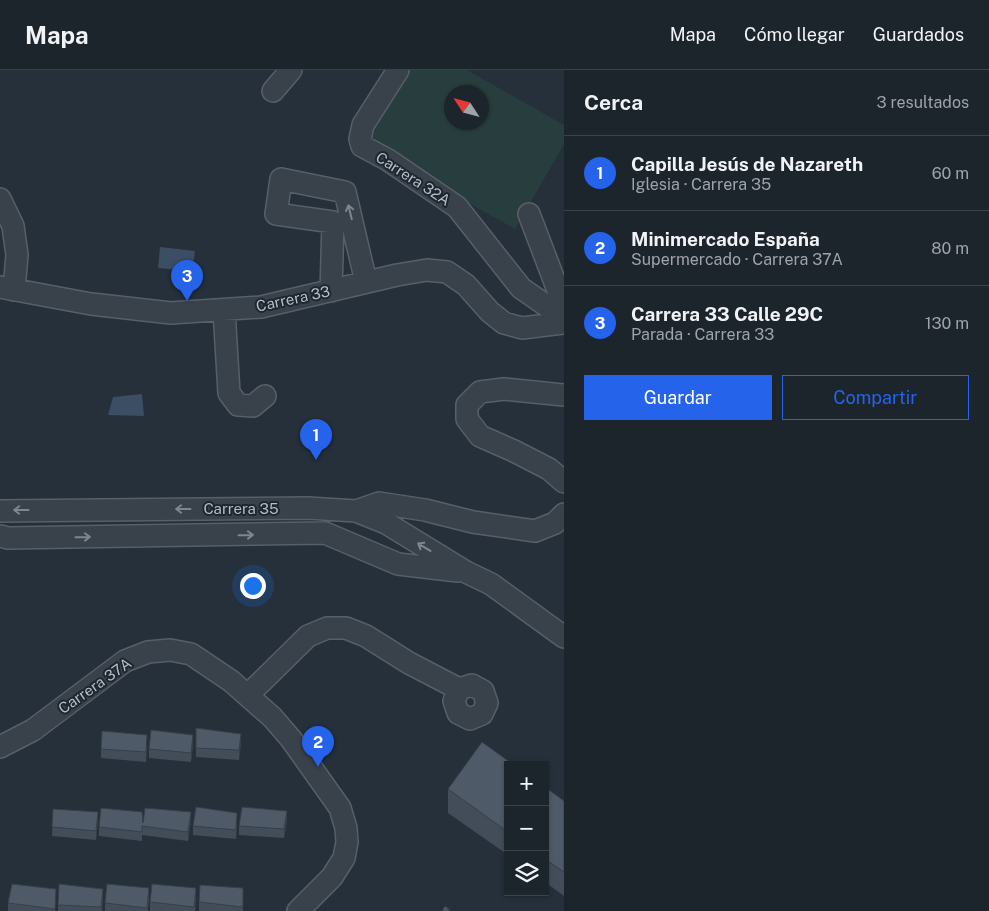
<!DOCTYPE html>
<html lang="es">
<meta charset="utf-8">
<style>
:root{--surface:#1c242c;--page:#252c34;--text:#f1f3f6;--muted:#a0a4a9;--line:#3a4148;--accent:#2563eb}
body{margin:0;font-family:"Public Sans",sans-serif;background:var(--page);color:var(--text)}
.controls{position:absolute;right:15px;bottom:15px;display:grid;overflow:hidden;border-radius:0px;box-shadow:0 1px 4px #0004}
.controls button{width:45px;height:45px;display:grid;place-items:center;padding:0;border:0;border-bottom:1px solid var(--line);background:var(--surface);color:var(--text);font:25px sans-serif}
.compass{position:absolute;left:444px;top:15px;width:45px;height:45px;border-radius:50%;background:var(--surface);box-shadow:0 1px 4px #0004;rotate:306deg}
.you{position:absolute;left:252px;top:515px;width:18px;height:18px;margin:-12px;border:4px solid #fff;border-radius:50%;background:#1a73e8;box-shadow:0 0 0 8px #1a73e833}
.badge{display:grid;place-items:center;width:32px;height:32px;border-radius:50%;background:var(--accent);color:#fff;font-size:16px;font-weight:700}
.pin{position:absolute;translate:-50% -41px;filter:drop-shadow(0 1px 2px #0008)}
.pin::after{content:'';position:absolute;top:26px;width:18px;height:15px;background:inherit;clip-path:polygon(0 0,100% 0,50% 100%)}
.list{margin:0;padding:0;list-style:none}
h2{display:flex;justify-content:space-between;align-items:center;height:65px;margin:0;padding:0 20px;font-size:21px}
h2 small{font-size:16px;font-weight:400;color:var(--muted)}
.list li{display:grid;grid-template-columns:32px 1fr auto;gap:15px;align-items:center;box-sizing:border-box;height:75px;padding:0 20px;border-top:1px solid var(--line)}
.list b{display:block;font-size:19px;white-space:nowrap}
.list p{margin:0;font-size:16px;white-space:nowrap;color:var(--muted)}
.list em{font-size:16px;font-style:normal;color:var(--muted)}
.actions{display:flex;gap:10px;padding:15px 20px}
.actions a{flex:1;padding:11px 0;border:1px solid var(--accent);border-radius:0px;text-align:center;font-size:18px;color:var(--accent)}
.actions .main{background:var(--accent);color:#fff}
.icon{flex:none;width:28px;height:28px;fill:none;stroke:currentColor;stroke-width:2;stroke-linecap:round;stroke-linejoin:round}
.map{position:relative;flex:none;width:564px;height:841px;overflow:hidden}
header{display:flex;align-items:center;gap:30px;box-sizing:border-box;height:70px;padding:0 25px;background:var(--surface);border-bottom:1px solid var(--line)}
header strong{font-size:24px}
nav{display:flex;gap:28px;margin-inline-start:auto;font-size:18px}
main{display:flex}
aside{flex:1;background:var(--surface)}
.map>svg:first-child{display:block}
.green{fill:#283d3d;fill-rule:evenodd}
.water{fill:#3c4e63}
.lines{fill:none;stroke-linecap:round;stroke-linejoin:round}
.minor-casing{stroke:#575f69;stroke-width:24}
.minor{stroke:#39414b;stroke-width:21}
.wall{fill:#434d59}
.shaded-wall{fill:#373f48}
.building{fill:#4e5a67;stroke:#373f48}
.oneway{stroke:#7d858f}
.labels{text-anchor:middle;stroke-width:4;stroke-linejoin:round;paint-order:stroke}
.street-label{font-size:15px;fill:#b4bcc7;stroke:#1e2630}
</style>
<header>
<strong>Mapa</strong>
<nav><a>Mapa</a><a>Cómo llegar</a><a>Guardados</a></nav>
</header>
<main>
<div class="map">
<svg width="564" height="841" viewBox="0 0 564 841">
<rect width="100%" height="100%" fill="#25303b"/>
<!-- green -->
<path class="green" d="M406,0H467L564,55V74L515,159L364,74ZM452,22H482V52H452Z"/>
<!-- water -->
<path class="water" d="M160,177L195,181L192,201L158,198Z
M142,324L144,346L108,345L113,327Z"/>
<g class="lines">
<!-- minor casing -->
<g class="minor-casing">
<path id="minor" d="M398,0L363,55L360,69L362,76L388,90L457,137L521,218L564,248
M273,21L291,0
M0,129L13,156L17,185L14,220
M529,144L564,236
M0,217L91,234L171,243L261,237L397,205L427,200L447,202L466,215L490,242L504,253L522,258L564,253
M331,221L333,152L276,144L281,109L345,122L366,212
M224,240L229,323L238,335L253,336L265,326
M564,325L504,319L480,322L467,335V349L480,366L514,381L549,399L564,412
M0,441L308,438L356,441L386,453L466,502L491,514L564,567
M356,441L379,433L425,440L473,452L535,461L555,453L564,444
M0,466L8,468L325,463L398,494L458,501
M248,625L308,566L327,558H346L366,566L409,593L459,619L472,615L483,621L487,633L482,644L470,649L458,643L454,631L459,619
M0,677L33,660L125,591L148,582L170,580L191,584L231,611L272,647L291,669L340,738L346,758L347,772L344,788L332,807L298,841"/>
</g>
<!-- minor -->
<use href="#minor" class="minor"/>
</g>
<!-- wall -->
<path class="wall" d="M241,673L239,690L196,687V678Z
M147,674L146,692L101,688V679Z
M193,674L191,692L149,688V679Z
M508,695V785L448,743V719Z
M545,717L564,731V826L545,812Z
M53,739L98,751L96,770L52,766Z
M287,750L284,768L239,765V756Z
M191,751L188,771L142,765V771L99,766V757L143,753Z
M237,752L236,769L193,765V756Z
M59,814L103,828L102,841H58Z
M243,818V841H199V832Z
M149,827L148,841H105V833Z
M196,827L195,841H150V832Z
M56,828L55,841H8V833Z"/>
<!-- shaded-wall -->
<path class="shaded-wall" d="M241,664V673L239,690V680Z
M193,665V674L191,692V683Z
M287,741V750L284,768V759Z
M98,742V751L96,770V761Z
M191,742V751L188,771V762Z
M237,743V752L236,769V760Z
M103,819V828L101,841V837Z"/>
<!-- building -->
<path class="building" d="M196,658L241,664L239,680L196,678Z
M151,660L193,665L191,683L149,679Z
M102,661L147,665L146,682L101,679Z
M482,672L514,695H508V762L448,719Z
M545,717L564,731V802L545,789Z
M196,737L237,743L236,760L193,756Z
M242,737L287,741L284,759L239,756Z
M101,738L142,742L143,753L145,738L191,742L188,762L142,756V762L99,757Z
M53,739L98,742L96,761L52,757Z
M12,814L56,819L55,839L8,833Z
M59,814L103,819L101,837L58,835Z
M107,814L149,818L147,838L105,833Z
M152,814L196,818L194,837L150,832Z
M200,815L243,818V837L199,832Z
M445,836L451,841H442Z"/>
<!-- one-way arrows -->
<defs><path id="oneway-shaft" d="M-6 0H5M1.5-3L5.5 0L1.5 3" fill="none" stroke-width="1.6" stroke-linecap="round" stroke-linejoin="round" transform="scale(1.25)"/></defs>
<g class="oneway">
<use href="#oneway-shaft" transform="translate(350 142) rotate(-104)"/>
<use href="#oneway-shaft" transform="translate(183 439) rotate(180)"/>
<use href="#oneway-shaft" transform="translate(21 440) rotate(180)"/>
<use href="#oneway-shaft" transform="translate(246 465) rotate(-1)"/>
<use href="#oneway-shaft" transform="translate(83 467) rotate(-1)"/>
<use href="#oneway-shaft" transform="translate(424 477) rotate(-149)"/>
</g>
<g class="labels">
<!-- street labels -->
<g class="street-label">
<text transform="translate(413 109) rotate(33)" y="5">Carrera 32A</text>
<text transform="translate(293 229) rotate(-12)" y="5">Carrera 33</text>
<text x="241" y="444">Carrera 35</text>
<text transform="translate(95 616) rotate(-35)" y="5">Carrera 37A</text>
</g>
</g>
</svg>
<div class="controls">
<button>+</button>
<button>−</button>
<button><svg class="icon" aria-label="layers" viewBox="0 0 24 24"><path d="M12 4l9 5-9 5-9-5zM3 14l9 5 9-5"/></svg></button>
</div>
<svg class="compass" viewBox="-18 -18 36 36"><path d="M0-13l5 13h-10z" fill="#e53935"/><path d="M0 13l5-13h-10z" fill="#a0a4a9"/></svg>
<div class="you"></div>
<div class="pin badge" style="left:316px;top:390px">1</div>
<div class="pin badge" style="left:318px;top:697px">2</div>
<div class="pin badge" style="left:187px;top:231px">3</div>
</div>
<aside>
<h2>Cerca<small>3 resultados</small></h2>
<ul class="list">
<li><span class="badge">1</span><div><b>Capilla Jesús de Nazareth</b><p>Iglesia · Carrera 35</p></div><em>60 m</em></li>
<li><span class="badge">2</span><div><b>Minimercado España</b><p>Supermercado · Carrera 37A</p></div><em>80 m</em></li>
<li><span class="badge">3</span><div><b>Carrera 33 Calle 29C</b><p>Parada · Carrera 33</p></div><em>130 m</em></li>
</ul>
<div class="actions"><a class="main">Guardar</a><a>Compartir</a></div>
</aside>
</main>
